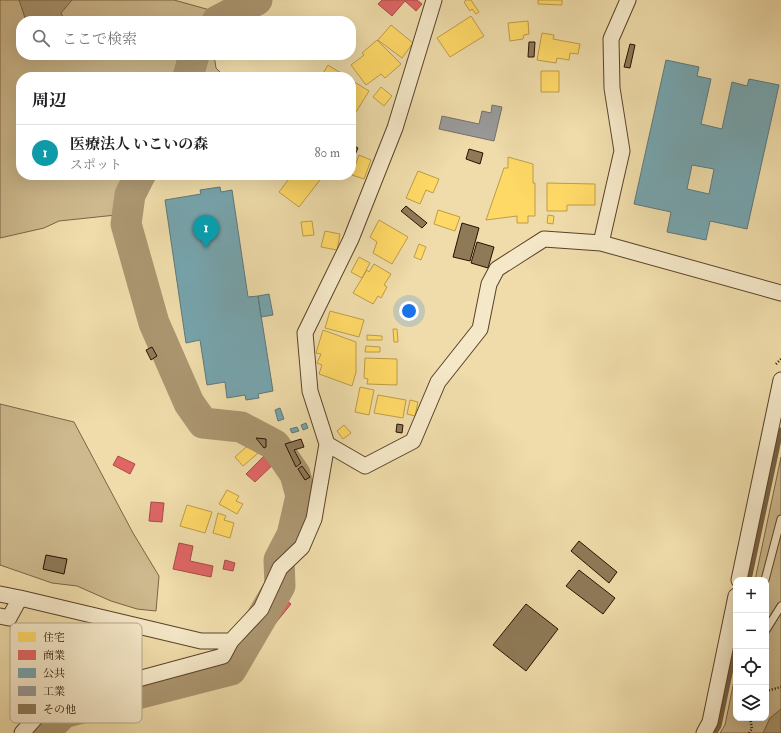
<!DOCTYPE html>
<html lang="ja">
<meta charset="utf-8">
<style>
:root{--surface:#fff;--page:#f6f6f6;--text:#202124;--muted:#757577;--line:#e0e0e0;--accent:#0b8043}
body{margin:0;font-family:"IM FELL Double Pica","Noto Serif JP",serif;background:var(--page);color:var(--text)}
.controls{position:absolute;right:12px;bottom:12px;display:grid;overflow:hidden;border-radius:8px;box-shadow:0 4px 16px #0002}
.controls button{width:36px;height:36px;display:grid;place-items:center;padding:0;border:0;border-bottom:1px solid var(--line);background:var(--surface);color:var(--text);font:20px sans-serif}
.you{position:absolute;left:409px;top:311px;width:14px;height:14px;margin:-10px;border:3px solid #fff;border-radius:50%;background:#1a73e8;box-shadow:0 0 0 6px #1a73e833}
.badge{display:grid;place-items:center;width:26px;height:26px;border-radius:50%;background:var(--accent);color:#fff;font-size:13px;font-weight:700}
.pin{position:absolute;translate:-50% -33px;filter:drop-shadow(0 1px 2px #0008)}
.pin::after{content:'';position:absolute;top:21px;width:14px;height:12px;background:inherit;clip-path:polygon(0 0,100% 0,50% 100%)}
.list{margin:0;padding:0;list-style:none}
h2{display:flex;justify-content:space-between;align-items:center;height:52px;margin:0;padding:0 16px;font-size:17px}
h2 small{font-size:13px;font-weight:400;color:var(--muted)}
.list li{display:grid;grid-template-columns:26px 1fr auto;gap:12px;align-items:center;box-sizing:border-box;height:56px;padding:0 16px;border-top:1px solid var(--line)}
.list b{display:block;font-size:15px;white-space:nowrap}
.list p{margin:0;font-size:13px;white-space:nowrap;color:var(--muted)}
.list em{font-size:13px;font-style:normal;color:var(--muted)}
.icon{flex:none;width:22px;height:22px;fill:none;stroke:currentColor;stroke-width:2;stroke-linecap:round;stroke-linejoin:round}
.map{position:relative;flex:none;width:781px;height:733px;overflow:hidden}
.search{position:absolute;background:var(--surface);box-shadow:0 4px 16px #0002;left:16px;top:16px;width:340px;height:44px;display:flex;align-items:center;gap:10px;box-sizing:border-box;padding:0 14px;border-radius:16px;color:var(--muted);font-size:15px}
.panel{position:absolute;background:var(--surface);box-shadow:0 4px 16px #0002;left:16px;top:72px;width:340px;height:108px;border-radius:16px}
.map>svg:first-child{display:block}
.green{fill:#cdb98d;stroke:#7a6446}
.water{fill:#ab9670;stroke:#766043}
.homes{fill:#ffd966;stroke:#be9c47}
.shops{fill:#e06666;stroke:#a84c47}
.public{fill:#76a5af;stroke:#5e787a;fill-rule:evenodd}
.industry{fill:#999;stroke:#77706b}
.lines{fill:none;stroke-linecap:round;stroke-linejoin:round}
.stream{stroke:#766043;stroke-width:5}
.river{stroke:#ab9670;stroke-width:31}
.building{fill:#8f7a58;stroke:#270f00}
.service-casing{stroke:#59422a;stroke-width:9}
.minor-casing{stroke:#59422a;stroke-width:17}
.path{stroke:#270f00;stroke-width:2.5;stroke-dasharray:1 2;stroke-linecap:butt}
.service{stroke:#f5e8c8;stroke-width:7}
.minor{stroke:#f5e8c8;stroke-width:15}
.key{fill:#f5e8c8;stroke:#b7a78c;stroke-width:1}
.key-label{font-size:11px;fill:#270f00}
</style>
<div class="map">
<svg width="781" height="733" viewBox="0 0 781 733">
<rect width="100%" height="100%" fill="#efdcaa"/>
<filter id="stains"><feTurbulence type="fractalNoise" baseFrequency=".005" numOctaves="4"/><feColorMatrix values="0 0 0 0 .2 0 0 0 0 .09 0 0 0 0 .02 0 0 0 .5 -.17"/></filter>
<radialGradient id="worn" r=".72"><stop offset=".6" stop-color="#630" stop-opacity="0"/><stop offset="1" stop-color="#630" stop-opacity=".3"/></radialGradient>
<!-- green -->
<path class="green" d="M0,0H174L210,10L212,21H21V55H214L216,68L225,77H21V175H159C147,186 146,202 135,213L59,221L44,228L0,238Z
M0,404L74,422L133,533L159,576L156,611L137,609L111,601L77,586L52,583L0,565Z
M781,457V733H720L725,725L736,671V718H766V580H755Z"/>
<!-- water -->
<path class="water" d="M19,0H72L61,13L65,21H26Z
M781,709V733H763L770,718Z"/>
<!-- homes -->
<path class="homes" d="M466,0H471L479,12L476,14L472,9L470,11L464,2Z
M538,0H562V5L538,4Z
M471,16L484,36L450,57L437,38Z
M528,21L529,34L524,35L523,39L510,41L508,23Z
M391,25L413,43L402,58L378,40Z
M542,33L554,35L553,39L580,44L578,54L570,53L569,60L557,58L556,63L537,60Z
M377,40L401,64L385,78L381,74L366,85L351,65L364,55L362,53Z
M328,65L347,77H321Z
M541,71H559V92H541Z
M351,80L369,91L356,112L351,109Z
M381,87L392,96L384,106L373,97Z
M359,155L371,160L364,179L352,175Z
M508,157L533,164V183H535V216H528V223H517V216L486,220L504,168H508Z
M418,171L439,179L433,193L426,190L420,204L406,198Z
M292,175L323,176L299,207L279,192Z
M547,183L595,184V205H567V211H547Z
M438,210L460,217L455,231L434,224Z
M548,215L554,216L553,224L547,223Z
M379,220L408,237L392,264L373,253L377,242L370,237Z
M312,221L314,235L303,236L301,222Z
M325,231L340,234L337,250L321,247Z
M419,244L426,247L421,260L414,257Z
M359,257L370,263L362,278L351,272Z
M374,264L391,274L384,285L387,287L381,298L378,296L373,304L353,293L367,270L369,272Z
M330,311L364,320L359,337L325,328Z
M393,329H397L398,342H394Z
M323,330L356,342V372L352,386L319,374L322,365L317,363L321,354L316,353Z
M367,335L382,336V340H367Z
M366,346L380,347V352H365Z
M365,358L397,359V385L367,384L368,379L364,378Z
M360,387L374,390L369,415L355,412Z
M378,395L406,400L403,418L374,413Z
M410,400L418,402L415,416L407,414Z
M344,425L351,433L343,439L337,431Z
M255,439L264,448L243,466L235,457Z
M227,490L239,496L236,501L243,504L237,514L219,504Z
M187,505L212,512L205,533L180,526Z
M218,513L226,516L224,520L234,523L230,538L213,533Z"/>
<!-- shops -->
<path class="shops" d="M382,0H417L422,4L416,11L405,1L392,16L378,4Z
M271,449L280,458L255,482L246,474Z
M118,456L135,464L130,474L113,465Z
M151,502L164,503L162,522L149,521Z
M179,543L193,546L190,561L213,566L211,577L173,569Z
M225,560L235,563L233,571L223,569Z
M280,595L291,604L269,631L261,630Z"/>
<!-- public -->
<path class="public" d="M666,60L699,67L697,76L711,79L701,124L722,129L732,82L747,86L749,79L779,85L747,229L710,221L706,240L667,232L671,212L634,204ZM692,165L714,169L709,194L687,189Z
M220,187L221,192L232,190L248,297L258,296L273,391L258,394L259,398L246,400L245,395L227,398L225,382L207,385L200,340L186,343L165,200L201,194L200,190Z
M269,294L273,315L261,317L258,296Z
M280,408L284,419L278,421L275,410Z
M306,423L308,428L303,430L301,425Z
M297,427L299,431L292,433L290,429Z"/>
<!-- industry -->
<path class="industry" d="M492,105L502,107L494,141L439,129L442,116L479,124L482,111L491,113Z"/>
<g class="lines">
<!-- stream -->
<path class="stream" d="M749,580L781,430
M715,733L719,726L736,645"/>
<!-- river -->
<path class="river" d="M217,21L257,0
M188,77L194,55
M44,733L63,713L231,670L280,586L279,560L292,535L301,496L295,474L275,445L241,427L203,423L189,403L154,323L126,224L130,195L140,175"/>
</g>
<!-- building -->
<path class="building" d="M529,42H535L534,57H528Z
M630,44L635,45L630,68L624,67Z
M351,144L358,148L351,164Z
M469,149L483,153L480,164L466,159Z
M406,206L427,223L422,228L401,211Z
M462,223L479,228L470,261L453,257Z
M477,242L494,247L488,268L471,263Z
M152,347L157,356L151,360L146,350Z
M397,424L403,425L402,433L396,432Z
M256,438L266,439V447L264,448Z
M301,439L304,447L294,450L301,463L296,467L285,444Z
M302,466L310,477L305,480L298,469Z
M579,541L617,572L609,583L571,551Z
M46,555L67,559L64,574L43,569Z
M579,570L615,598L603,614L566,586Z
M526,604L558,629L526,671L493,645Z"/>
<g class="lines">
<!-- service casing -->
<g class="service-casing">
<path id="service" d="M765,580L781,519
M766,630L781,606"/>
</g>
<!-- minor casing -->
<g class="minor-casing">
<path id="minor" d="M601,243L622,151L612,88L611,39L628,0
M327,444L365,466L413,441L438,382L480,329L489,284L497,269L544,239L601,243L781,293
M739,580L781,380
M0,594L20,598
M0,616L9,618L20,598L201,641H231
M22,733L53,698L138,679L223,656L231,641L261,609L280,568L302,547L314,519L327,444L310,391L305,333L351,239L395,128L434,0
M704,733L710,722L736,596"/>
</g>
<!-- path -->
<path class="path" d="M776,364L781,359
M766,691L781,687
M749,733L752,729L750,718"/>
<!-- service -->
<use href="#service" class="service"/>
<!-- minor -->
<use href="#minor" class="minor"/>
</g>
<!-- legend -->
<rect x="10" y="623" width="132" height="100" rx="6" class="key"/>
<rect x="18" y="632" width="18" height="10" fill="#ffd966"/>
<rect x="18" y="650" width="18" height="10" fill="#e06666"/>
<rect x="18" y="668" width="18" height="10" fill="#76a5af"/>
<rect x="18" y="686" width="18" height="10" fill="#999"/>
<rect x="18" y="704" width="18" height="10" fill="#8f7a58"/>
<g class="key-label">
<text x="43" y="641">住宅</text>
<text x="43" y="659">商業</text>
<text x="43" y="677">公共</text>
<text x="43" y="695">工業</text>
<text x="43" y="713">その他</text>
</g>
<rect width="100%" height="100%" filter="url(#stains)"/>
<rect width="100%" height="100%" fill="url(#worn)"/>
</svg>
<div class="controls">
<button>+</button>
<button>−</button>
<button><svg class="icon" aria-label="locate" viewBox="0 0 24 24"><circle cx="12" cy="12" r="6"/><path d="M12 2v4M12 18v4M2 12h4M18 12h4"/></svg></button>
<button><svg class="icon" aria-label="layers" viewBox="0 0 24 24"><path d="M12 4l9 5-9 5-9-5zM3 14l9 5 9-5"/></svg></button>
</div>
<div class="you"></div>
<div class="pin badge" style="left:206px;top:248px;background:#0f9aa8">1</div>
<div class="search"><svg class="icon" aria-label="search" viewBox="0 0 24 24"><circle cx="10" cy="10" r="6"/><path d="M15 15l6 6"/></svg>ここで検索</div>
<section class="panel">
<h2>周辺<small></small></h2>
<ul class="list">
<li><span class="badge" style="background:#0f9aa8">1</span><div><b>医療法人 いこいの森</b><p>スポット</p></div><em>80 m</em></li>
</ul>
</section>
</div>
